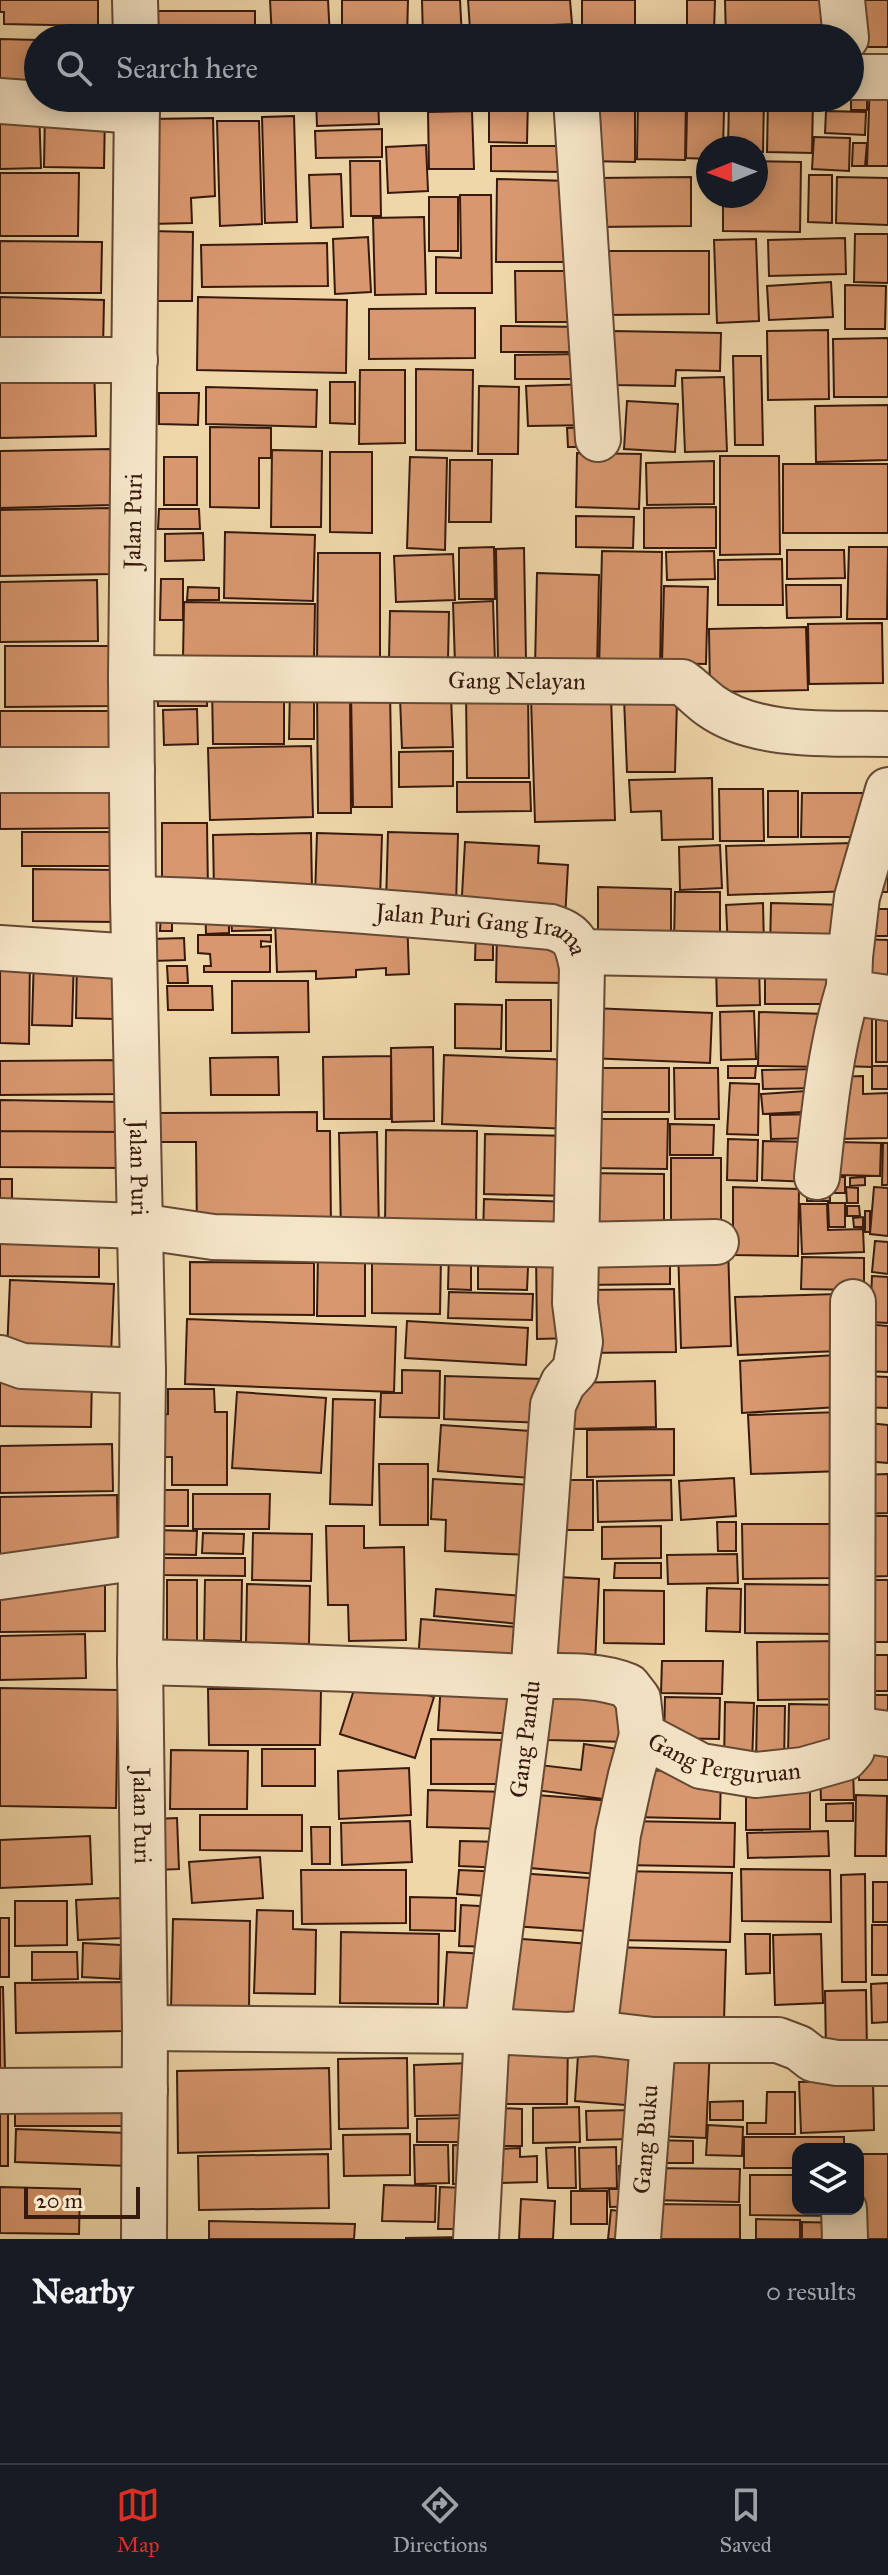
<!DOCTYPE html>
<style>
:root{--surface:#171b24;--page:#20242c;--text:#f1f3f6;--muted:#9ea1a6;--line:#363941;--accent:#d93025}
body{margin:0;font-family:"IM FELL Great Primer",serif;background:var(--page);color:var(--text)}
.controls{position:absolute;right:24px;bottom:24px;display:grid;overflow:hidden;border-radius:16px;box-shadow:0 4px 20px #0003}
.controls button{width:72px;height:72px;display:grid;place-items:center;padding:0;border:0;border-bottom:2px solid var(--line);background:var(--surface);color:var(--text);font:40px sans-serif}
.compass{position:absolute;left:696px;top:136px;width:72px;height:72px;border-radius:50%;background:var(--surface);box-shadow:0 4px 20px #0003;rotate:269deg}
.scale{position:absolute;left:24px;bottom:20px;width:116px;box-sizing:border-box;padding-left:8px;border:4px solid #371a0d;border-top:0;font-size:22px;line-height:28px;white-space:nowrap;color:#371a0d;-webkit-text-stroke:6px #f5e5c7;paint-order:stroke}
.list{margin:0;padding:0;list-style:none}
h2{display:flex;justify-content:space-between;align-items:center;height:104px;margin:0;padding:0 32px;font-size:34px}
h2 small{font-size:26px;font-weight:400;color:var(--muted)}
.icon{flex:none;width:44px;height:44px;fill:none;stroke:currentColor;stroke-width:2;stroke-linecap:round;stroke-linejoin:round}
.map{position:relative;flex:none;width:888px;height:2239px;overflow:hidden}
.search{position:absolute;background:var(--surface);box-shadow:0 4px 20px #0003;left:24px;right:24px;top:24px;height:88px;display:flex;align-items:center;gap:20px;box-sizing:border-box;padding:0 28px;border-radius:44px;color:var(--muted);font-size:30px}
.sheet{height:224px;background:var(--surface)}
nav{display:flex;justify-content:space-around;align-items:center;box-sizing:border-box;height:112px;border-top:2px solid var(--line);background:var(--surface);font-size:22px;color:var(--muted)}
nav a{display:grid;justify-items:center;gap:4px}
nav .on{color:var(--accent)}
.map>svg:first-child{display:block}
.building{fill:#d8976f;stroke:#371a0d;stroke-width:2}
.lines{fill:none;stroke-linecap:round;stroke-linejoin:round}
.minor-casing{stroke:#654934;stroke-width:48}
.minor{stroke:#f5e5c7;stroke-width:44}
.labels{text-anchor:middle;stroke-width:8;stroke-linejoin:round;paint-order:stroke}
.street-label{font-size:24px;fill:#371a0d;stroke:#f5e5c7}
</style>
<div class="map">
<svg width="888" height="2239" viewBox="0 0 888 2239">
<rect width="100%" height="100%" fill="#efd7a9"/>
<filter id="stains"><feTurbulence type="fractalNoise" baseFrequency=".0025" numOctaves="4"/><feColorMatrix values="0 0 0 0 .2 0 0 0 0 .09 0 0 0 0 .02 0 0 0 .5 -.17"/></filter>
<radialGradient id="worn" r=".72"><stop offset=".6" stop-color="#630" stop-opacity="0"/><stop offset="1" stop-color="#630" stop-opacity=".3"/></radialGradient>
<!-- building -->
<path class="building" d="M0,0H98V26L4,24V12H0Z
M270,0H328L330,38H272Z
M342,0H408L407,38H342Z
M422,0H460L462,38H423Z
M468,0H570L572,24L470,29Z
M582,0H635V37L582,36Z
M687,0H715L714,32L687,31Z
M725,0H829L830,38H726Z
M855,0H888V47H855Z
M154,11H255V38H154Z
M0,39L38,40V90L0,89Z
M870,79L888,80V166H867Z
M851,80H867V110H851Z
M316,98H378L379,124L317,126Z
M389,98H430V102L389,105Z
M489,98H528L527,143L489,142Z
M586,98H635V162L586,161Z
M638,98H686L685,160L637,159Z
M689,98H726V105L689,104Z
M729,98H764L763,152H756V148H728Z
M768,98H813L812,153L767,152Z
M39,107L41,168L0,169V109Z
M687,110L724,111L723,148H708V159L686,158Z
M45,111L105,112L104,168L44,167Z
M472,111L474,169H429L428,112Z
M826,111L866,112L865,135L825,133Z
M294,116L297,222L265,223L262,117Z
M213,118L215,196L191,198L192,223L151,224L148,119Z
M217,121H259L262,224L220,226Z
M382,129V157L316,158L315,131Z
M814,137L850,138L849,171L812,169Z
M853,143H867L865,166H852Z
M426,145L428,191L388,193L386,147Z
M491,146H563V172L491,171Z
M350,161H380L381,216H351Z
M756,161L801,162L800,232L723,231V196H756Z
M0,173H79L78,236H0Z
M341,174L343,227L311,228L309,175Z
M809,175H832V223L808,222Z
M691,177V226L596,227V178Z
M837,177L888,178V225L836,223Z
M497,179L569,181L568,262H496Z
M460,195H491L492,293H436V257L461,258Z
M429,197H458V251H429Z
M424,217L426,294L375,295L373,218Z
M151,231L193,232L192,301H151Z
M855,234H888V283L854,282Z
M368,237L371,292L335,294L333,239Z
M845,238L846,274L769,276L768,240Z
M756,239L759,321L717,323L714,240Z
M0,241L102,242L101,293H0Z
M327,243L328,286L202,287L201,245Z
M604,251H709V314L605,315Z
M515,271H580V322H516Z
M831,282L833,317L769,320L767,286Z
M845,285L886,286L885,329H845Z
M0,297L104,300L103,350L0,348Z
M198,297L347,300L346,373L197,370Z
M475,308V358L369,359V309Z
M501,326L585,327V352H501Z
M828,330L829,399L768,400L767,331Z
M613,331L721,333L720,371L676,370L675,386L612,385Z
M888,338V397H834L833,339Z
M582,354V379H515V355Z
M733,356H761L763,445H735Z
M94,363L96,436L0,438V365Z
M416,369L473,370L472,451L416,450Z
M360,370H405V443L359,444Z
M724,377L727,451L685,452L682,378Z
M330,382H355V424L330,423Z
M593,384L594,425L528,426L526,386Z
M479,386L519,387L518,454H478Z
M206,387L317,390L316,427L206,424Z
M159,393H199L198,425L159,424Z
M627,401L678,404L675,452L624,449Z
M888,405V460L816,462L815,406Z
M210,427L271,428V458H259V508L210,507Z
M597,427V447H568L567,428Z
M111,449L112,505L0,508V451Z
M272,450L322,451L321,527H271Z
M330,452H372V533L330,532Z
M577,453L641,454L639,509L576,507Z
M720,456H779L780,554L720,555Z
M164,457H197V505H164Z
M410,457L447,458L445,550L407,548Z
M450,460H492L491,522H449Z
M714,461V504L647,505L646,463Z
M783,464H888V533H783Z
M716,507V548H644V508Z
M110,508L111,574L0,576V510Z
M159,509H199L200,529H158Z
M576,516L634,517L633,548L576,547Z
M225,532L315,535L313,601L224,598Z
M203,533L204,560L165,561V534Z
M494,547L495,599H459V548Z
M849,547H888L887,619H847Z
M524,548L526,660L498,661L496,549Z
M787,550H844L845,578L787,579Z
M602,551L662,552L660,671L599,670Z
M714,551L715,579L667,580L666,552Z
M318,553H380V670L317,669Z
M453,554L455,600L396,602L394,556Z
M782,559L783,605H718V560Z
M537,573L599,575L597,670L535,668Z
M161,579H183V620H160Z
M97,580L98,641L0,642V582Z
M786,585H841V617L787,618Z
M664,586L708,587L706,664L662,663Z
M188,587L219,588V600H187Z
M493,601L495,663L455,664L453,603Z
M184,602L315,604L314,660L183,659Z
M390,611L449,612L448,660L389,659Z
M882,623L883,683L809,684L808,624Z
M806,627L808,690L710,692L709,629Z
M5,646H113V706L5,707Z
M157,684H207V706H158Z
M284,684V744H213L212,685Z
M290,687L314,688V739H289Z
M317,689L350,690L351,813H318Z
M528,690L529,778H467L466,691Z
M390,691L392,807H353L351,692Z
M451,696L453,747L402,748L400,698Z
M611,696L615,820L535,822L531,698Z
M624,698L677,701L675,772H627Z
M197,709L198,744L164,745L163,710Z
M0,711H111V759H0Z
M311,746L313,817L210,820L208,748Z
M453,751V786L399,787V752Z
M0,777H117V828L0,829Z
M712,778L713,839L662,840L661,811L631,812L629,780Z
M457,782H530L531,811L457,812Z
M719,789H763L764,841H720Z
M768,791H798V837H768Z
M802,793H873L872,837H801Z
M162,823H207L208,891H162Z
M22,832H111V866H22Z
M388,832L458,834L456,905L386,904Z
M311,833L312,890L214,892L213,835Z
M317,833L382,835L380,900L315,898Z
M465,842L539,846L538,863L568,865L565,919L461,913Z
M853,843L855,891L728,895L726,846Z
M720,845L722,888L680,890L679,847Z
M33,869L115,870L114,922L33,921Z
M883,873H888V892H882Z
M598,887L671,889V936L598,935Z
M675,892H720V944L674,943Z
M205,903H229V933L206,934Z
M270,903L271,930L232,931L230,905Z
M763,903L764,948L728,949L726,905Z
M771,903L847,905L846,952L770,950Z
M858,909H888V936H859Z
M161,913L172,914V931H160Z
M407,915L409,974L386,975V968L356,970V977L316,979V971L277,972L275,920Z
M476,927H493V960H475Z
M497,932L568,933L567,983L496,982Z
M198,935H271V942L261,941V947L270,946V972H204V966H211L210,954L198,953Z
M184,938L185,960L152,961L151,939Z
M859,939L888,940V986L858,985Z
M0,954H30L29,1044L0,1043Z
M34,955L74,956L72,1026L32,1025Z
M77,956L117,957L115,1019L76,1018Z
M759,964L760,1005L717,1006L716,965Z
M765,964H838V1004H765Z
M167,966H187L188,983H168Z
M232,981H308L309,1032L232,1033Z
M167,986H212L213,1010H168Z
M506,1000H551V1051H506Z
M876,1002H888V1062H876Z
M455,1004L502,1005L501,1049L455,1048Z
M591,1008L712,1013L710,1063L588,1058Z
M754,1011L756,1059L721,1060L720,1012Z
M759,1012L826,1014L825,1067L758,1066Z
M843,1014H872V1067L842,1066Z
M433,1047L434,1121L392,1122L391,1048Z
M444,1055L574,1060L571,1129L442,1124Z
M391,1056V1119H324L323,1057Z
M278,1057L279,1095H211L210,1058Z
M125,1060V1094L0,1095V1061Z
M728,1066H756L755,1078H728Z
M872,1066H888V1089H872Z
M593,1068H669V1112H593Z
M674,1068H718L719,1119H675Z
M820,1069V1088L763,1089L762,1070Z
M863,1076V1094L888,1093V1138L836,1139L834,1077Z
M730,1083L759,1084L758,1135L727,1134Z
M821,1090L822,1111L763,1114L761,1094Z
M0,1100L123,1102V1132L0,1131Z
M317,1112V1131H330L331,1230L197,1232L196,1142H159L160,1113Z
M818,1114V1138L771,1139L770,1115Z
M585,1119H668L667,1169L585,1168Z
M670,1124L714,1125L713,1155H670Z
M386,1130L477,1131L476,1230H385Z
M0,1131L123,1132L122,1168L0,1167Z
M377,1132L379,1231L341,1232L339,1133Z
M485,1134L568,1136L567,1196L484,1194Z
M728,1139L758,1140L757,1181L727,1180Z
M763,1141L813,1142L812,1182L762,1180Z
M838,1142L881,1143L880,1176L837,1175Z
M883,1143H888V1185H882Z
M671,1158H721V1232H671Z
M583,1173L664,1174V1231H582Z
M833,1177H845V1193H832Z
M865,1177V1185L850,1186V1178Z
M0,1179H12V1206H0Z
M733,1187L799,1189L798,1256L733,1255Z
M846,1187L858,1188V1203H847Z
M874,1187L888,1188V1236L870,1234Z
M807,1191H830V1201H807Z
M484,1199L570,1202L569,1239L483,1237Z
M828,1203H845V1227H829Z
M800,1204H827L828,1230L863,1229L864,1252L802,1254Z
M847,1206H859L860,1216H847Z
M865,1211H870V1232H865Z
M863,1217V1227H854L853,1218Z
M0,1229L99,1231V1277L0,1276Z
M875,1241L888,1242V1274L872,1272Z
M728,1246L731,1346L681,1348L678,1247Z
M670,1247V1284L583,1285L582,1248Z
M318,1248H365V1316H317Z
M449,1252H471V1290L448,1289Z
M536,1252H573L574,1338L537,1339Z
M372,1255L441,1256L440,1314L372,1313Z
M802,1257L864,1258V1290L801,1289Z
M190,1262L314,1263V1315L190,1314Z
M478,1266L528,1267L527,1290L478,1289Z
M872,1276L888,1277V1323L870,1322Z
M10,1280L114,1284L111,1355L7,1352Z
M674,1289L676,1352L584,1353L583,1290Z
M449,1292L533,1294L532,1320L448,1318Z
M838,1294L840,1351L738,1355L735,1297Z
M187,1319L396,1327L394,1392L185,1384Z
M407,1321L528,1328L526,1365L405,1358Z
M864,1324L888,1326V1372L861,1371Z
M836,1355L838,1407L742,1413L740,1361Z
M402,1370L440,1371L439,1418L380,1417L381,1393H402Z
M0,1374L92,1375L91,1427L0,1426Z
M445,1376L545,1379L544,1423L444,1419Z
M864,1376L888,1377V1408L862,1407Z
M655,1381L656,1427L570,1429L569,1383Z
M168,1389H214L215,1412H227V1485H172V1457H157V1415L168,1414Z
M237,1392L326,1398L321,1473L232,1468Z
M333,1399L375,1400L372,1505L330,1504Z
M841,1412L843,1471L751,1474L748,1415Z
M868,1423L888,1425V1463L865,1461Z
M441,1425L547,1432L544,1479L438,1471Z
M674,1429V1475L587,1477V1430Z
M112,1444L113,1491L0,1493V1446Z
M379,1464H428V1525H380Z
M888,1474V1513L858,1514V1475Z
M734,1478L736,1516L681,1520L679,1481Z
M433,1479L531,1485L527,1555L445,1551L446,1520L431,1519Z
M562,1480H593V1530H562Z
M671,1480L672,1520L598,1522L597,1481Z
M162,1490H188V1526H162Z
M193,1494H270L269,1529H193Z
M117,1495L118,1556L0,1557V1497Z
M858,1516H888V1576L858,1577Z
M717,1522H736V1551H718Z
M742,1524H837V1578L743,1579Z
M326,1526H364V1548L404,1547L406,1640L349,1641L348,1605H328Z
M661,1526V1558L602,1559V1527Z
M153,1530L197,1531L196,1555L152,1554Z
M203,1533L244,1534L243,1554L202,1553Z
M253,1533L312,1534L311,1581L252,1580Z
M737,1554L738,1583L668,1584L667,1555Z
M161,1558H245V1576L161,1575Z
M615,1563H661V1578H614Z
M558,1577L599,1579L595,1664L554,1662Z
M167,1580H197V1643H167Z
M205,1580H242L241,1641L204,1640Z
M863,1580H888V1642H862Z
M105,1582V1631L0,1632V1584Z
M247,1584L310,1586L309,1644L246,1643Z
M745,1584L839,1585V1634L745,1633Z
M707,1588L741,1589L740,1632L706,1631Z
M436,1589L522,1596L520,1624L434,1616Z
M604,1590L664,1591V1644L604,1643Z
M421,1619L516,1627L512,1669L418,1662Z
M85,1634L86,1678L0,1680V1636Z
M844,1641L846,1699L758,1700L757,1642Z
M861,1655H888V1691H861Z
M662,1661H723L722,1694L661,1693Z
M359,1674L434,1697L415,1758L340,1734Z
M441,1682L522,1686L520,1734L438,1730Z
M0,1688L118,1690L116,1808L0,1806Z
M208,1689H321L320,1745H209Z
M549,1691L631,1693L629,1742L547,1740Z
M865,1695H888V1729H865Z
M665,1697L720,1698L719,1739L664,1738Z
M725,1702L754,1703L752,1765H724Z
M789,1704L845,1705V1756H788Z
M757,1706H785L784,1765H756Z
M431,1739L515,1740V1784H431Z
M859,1741H888V1780H859Z
M584,1744L625,1750L618,1801L528,1789L532,1764L581,1770Z
M262,1749H315V1786H262Z
M171,1750L248,1751L247,1809H170Z
M409,1768L411,1815L339,1819L338,1771Z
M853,1769L854,1800H821L820,1770Z
M634,1770L721,1772L720,1819L633,1817Z
M746,1778H810V1829L746,1830Z
M428,1790L510,1792V1829L427,1827Z
M536,1795L613,1801L607,1875L530,1868Z
M856,1795L887,1796L886,1856H855Z
M853,1803V1821H826V1804Z
M200,1815H302V1851L200,1850Z
M177,1818L179,1869L155,1870L154,1819Z
M410,1821L412,1862L342,1865L341,1823Z
M624,1821L735,1823L734,1867L623,1865Z
M311,1827H330V1864H312Z
M828,1831L829,1856L748,1858L747,1833Z
M90,1836L92,1884L0,1888V1840Z
M460,1841L505,1842V1868L459,1866Z
M260,1857L263,1898L192,1903L189,1862Z
M741,1869L830,1870L831,1922L742,1921Z
M301,1870H406V1923L302,1924Z
M459,1870L503,1872L502,1897L457,1894Z
M616,1871L732,1873L730,1942L615,1940Z
M517,1873L604,1879L600,1932L513,1926Z
M865,1874L866,1982H842L841,1875Z
M873,1882H888V1922H873Z
M410,1897L456,1898L455,1931L410,1930Z
M120,1898L122,1938L78,1940L76,1900Z
M15,1901H67V1945L15,1946Z
M461,1905L497,1907L496,1947L459,1946Z
M257,1910L293,1911V1929L316,1930L315,1994L254,1993Z
M0,1918H9V1977H0Z
M173,1919L250,1921L249,2010L171,2009Z
M872,1925H888V1975H872Z
M341,1932L439,1934L438,2004L340,2003Z
M745,1934H770V1973L746,1974Z
M821,1934L823,2003L775,2005L773,1935Z
M507,1938L591,1944L586,2015L502,2010Z
M83,1943L121,1945L120,1979L82,1977Z
M609,1947L726,1950L724,2021L608,2018Z
M32,1952H77L78,1979L32,1980Z
M447,1952L489,1954L486,2022L443,2020Z
M126,1982L127,2031L16,2033L15,1983Z
M888,1983V2022L872,2023L871,1984Z
M0,1987H3L5,2070H0Z
M866,1990L867,2052H826L825,1991Z
M505,2040L568,2041L567,2104H505Z
M579,2040L642,2045L638,2106L575,2101Z
M655,2043L710,2046L706,2138L652,2136Z
M407,2058L408,2128L339,2129L338,2059Z
M472,2063L474,2115L415,2116L414,2065Z
M329,2068L331,2149L178,2153L177,2071Z
M873,2080L874,2130L801,2133L799,2082Z
M767,2092H795V2134H747V2123H766Z
M15,2094H125V2126H15Z
M0,2097H8V2166H0Z
M743,2101V2120H710V2102Z
M579,2107L580,2142L533,2143V2108Z
M501,2108L522,2109V2146H500Z
M635,2110V2139L587,2140L586,2111Z
M471,2118V2142H417V2119Z
M708,2125L743,2127L742,2156L706,2155Z
M16,2129L128,2133V2166L15,2162Z
M410,2134V2175L344,2176L343,2135Z
M744,2137H844V2149H798V2168H744Z
M651,2140L693,2141V2163H650Z
M414,2145H448L449,2183L415,2184Z
M453,2145L477,2146V2184H453Z
M575,2147L576,2188H548L546,2148Z
M616,2147L617,2188L580,2189L579,2148Z
M520,2148V2157L537,2156V2182L498,2183V2149Z
M328,2154L329,2208L199,2210L198,2156Z
M858,2154H888V2239H852L858,2209Z
M619,2166H639L640,2206L610,2207L609,2189H620Z
M651,2168L740,2169L739,2202L650,2200Z
M750,2175H798V2209H838V2216L750,2215Z
M384,2185L436,2186L435,2222L382,2221Z
M0,2187L80,2189L79,2234L0,2233Z
M440,2187L466,2188L464,2229H438Z
M571,2191H607V2224H571Z
M521,2199L555,2201L553,2239H519Z
M650,2204L740,2205V2239H650Z
M611,2210L637,2213L634,2239H608Z
M756,2219L800,2220V2239H756Z
M209,2221L355,2224L354,2239H209Z
M802,2222L843,2223V2239H802Z
M464,2237L465,2239H406V2238Z"/>
<g class="lines">
<!-- minor casing -->
<g class="minor-casing">
<g id="minor">
<path d="M135,0L136,38"/>
<path d="M842,0L846,38"/>
<path d="M850,77H888"/>
<path id="s1" d="M137,98L131,678L133,899L143,1371L140,1662L145,2028L144,2239"/>
<path d="M576,98L598,439"/>
<path d="M0,101L137,111"/>
<path d="M0,360H135"/>
<path id="s2" d="M131,678L682,682C692,689 701,699 711,706C757,739 834,733 888,734"/>
<path d="M0,770H132"/>
<path d="M888,790L857,897L850,957L849,987L854,993L888,998"/>
<path id="s3" d="M133,899C273,902 411,914 551,927C575,934 577,943 582,967L575,1303L580,1342L575,1370L563,1383L553,1405L533,1678L487,2031L476,2239"/>
<path d="M0,948L134,957"/>
<path d="M579,952L850,957"/>
<path d="M817,1177C824,1112 830,1049 849,987"/>
<path d="M0,1221L139,1226L213,1237L576,1245L716,1242"/>
<path d="M0,1358L22,1366L143,1371"/>
<path d="M0,1577L141,1557"/>
<path d="M140,1662C262,1665 384,1670 506,1676C545,1678 592,1671 628,1686L638,1699L642,1735L631,1775L618,1834L594,2033"/>
<path d="M852,1729L888,1734"/>
<path id="s4" d="M642,1735L701,1766L756,1775L803,1770L845,1758L852,1750L853,1302"/>
<path d="M145,2028L487,2031L567,2035L594,2033L653,2040H778L799,2048L813,2059L837,2063H888"/>
<path d="M0,2091L145,2090"/>
<path d="M844,2209L845,2239"/>
<path id="s5" d="M638,2239L653,2040"/>
</g>
</g>
<!-- minor -->
<use href="#minor" class="minor"/>
</g>
<g class="labels">
<!-- street labels -->
<g class="street-label">
<text transform="translate(133 521) rotate(-89)" y="8">Jalan Puri</text>
<text dy="8" stroke="none"><textPath href="#s2" startOffset="386">Gang Nelayan</textPath></text>
<text dy="8" stroke="none"><textPath href="#s3" startOffset="352">Jalan Puri Gang Irama</textPath></text>
<text dy="8" stroke="none"><textPath href="#s1" startOffset="1070">Jalan Puri</textPath></text>
<text transform="translate(525 1739) rotate(-83)" y="8">Gang Pandu</text>
<text dy="8" stroke="none"><textPath href="#s4" startOffset="88">Gang Perguruan</textPath></text>
<text dy="8" stroke="none"><textPath href="#s1" startOffset="1718">Jalan Puri</textPath></text>
<text dy="8" stroke="none"><textPath href="#s5" startOffset="100">Gang Buku</textPath></text>
</g>
</g>
<rect width="100%" height="100%" filter="url(#stains)"/>
<rect width="100%" height="100%" fill="url(#worn)"/>
</svg>
<div class="controls">
<button><svg class="icon" aria-label="layers" viewBox="0 0 24 24"><path d="M12 4l9 5-9 5-9-5zM3 14l9 5 9-5"/></svg></button>
</div>
<svg class="compass" viewBox="-18 -18 36 36"><path d="M0-13l5 13h-10z" fill="#e53935"/><path d="M0 13l5-13h-10z" fill="#9ea1a6"/></svg>
<div class="scale">20 m</div>
<div class="search"><svg class="icon" aria-label="search" viewBox="0 0 24 24"><circle cx="10" cy="10" r="6"/><path d="M15 15l6 6"/></svg>Search here</div>
</div>
<section class="sheet">
<h2>Nearby<small>0 results</small></h2>
<ul class="list">
</ul>
</section>
<nav>
<a class="on"><svg class="icon" aria-label="map" viewBox="0 0 24 24"><path d="M3 6l6-2 6 2 6-2v14l-6 2-6-2-6 2zM9 4v14M15 6v14"/></svg>Map</a>
<a><svg class="icon" aria-label="directions" viewBox="0 0 24 24"><path d="M12 3l9 9-9 9-9-9zM9 14v-3h6M13 9l2 2-2 2"/></svg>Directions</a>
<a><svg class="icon" aria-label="saved" viewBox="0 0 24 24"><path d="M7 4h10v16l-5-4-5 4z"/></svg>Saved</a>
</nav>
